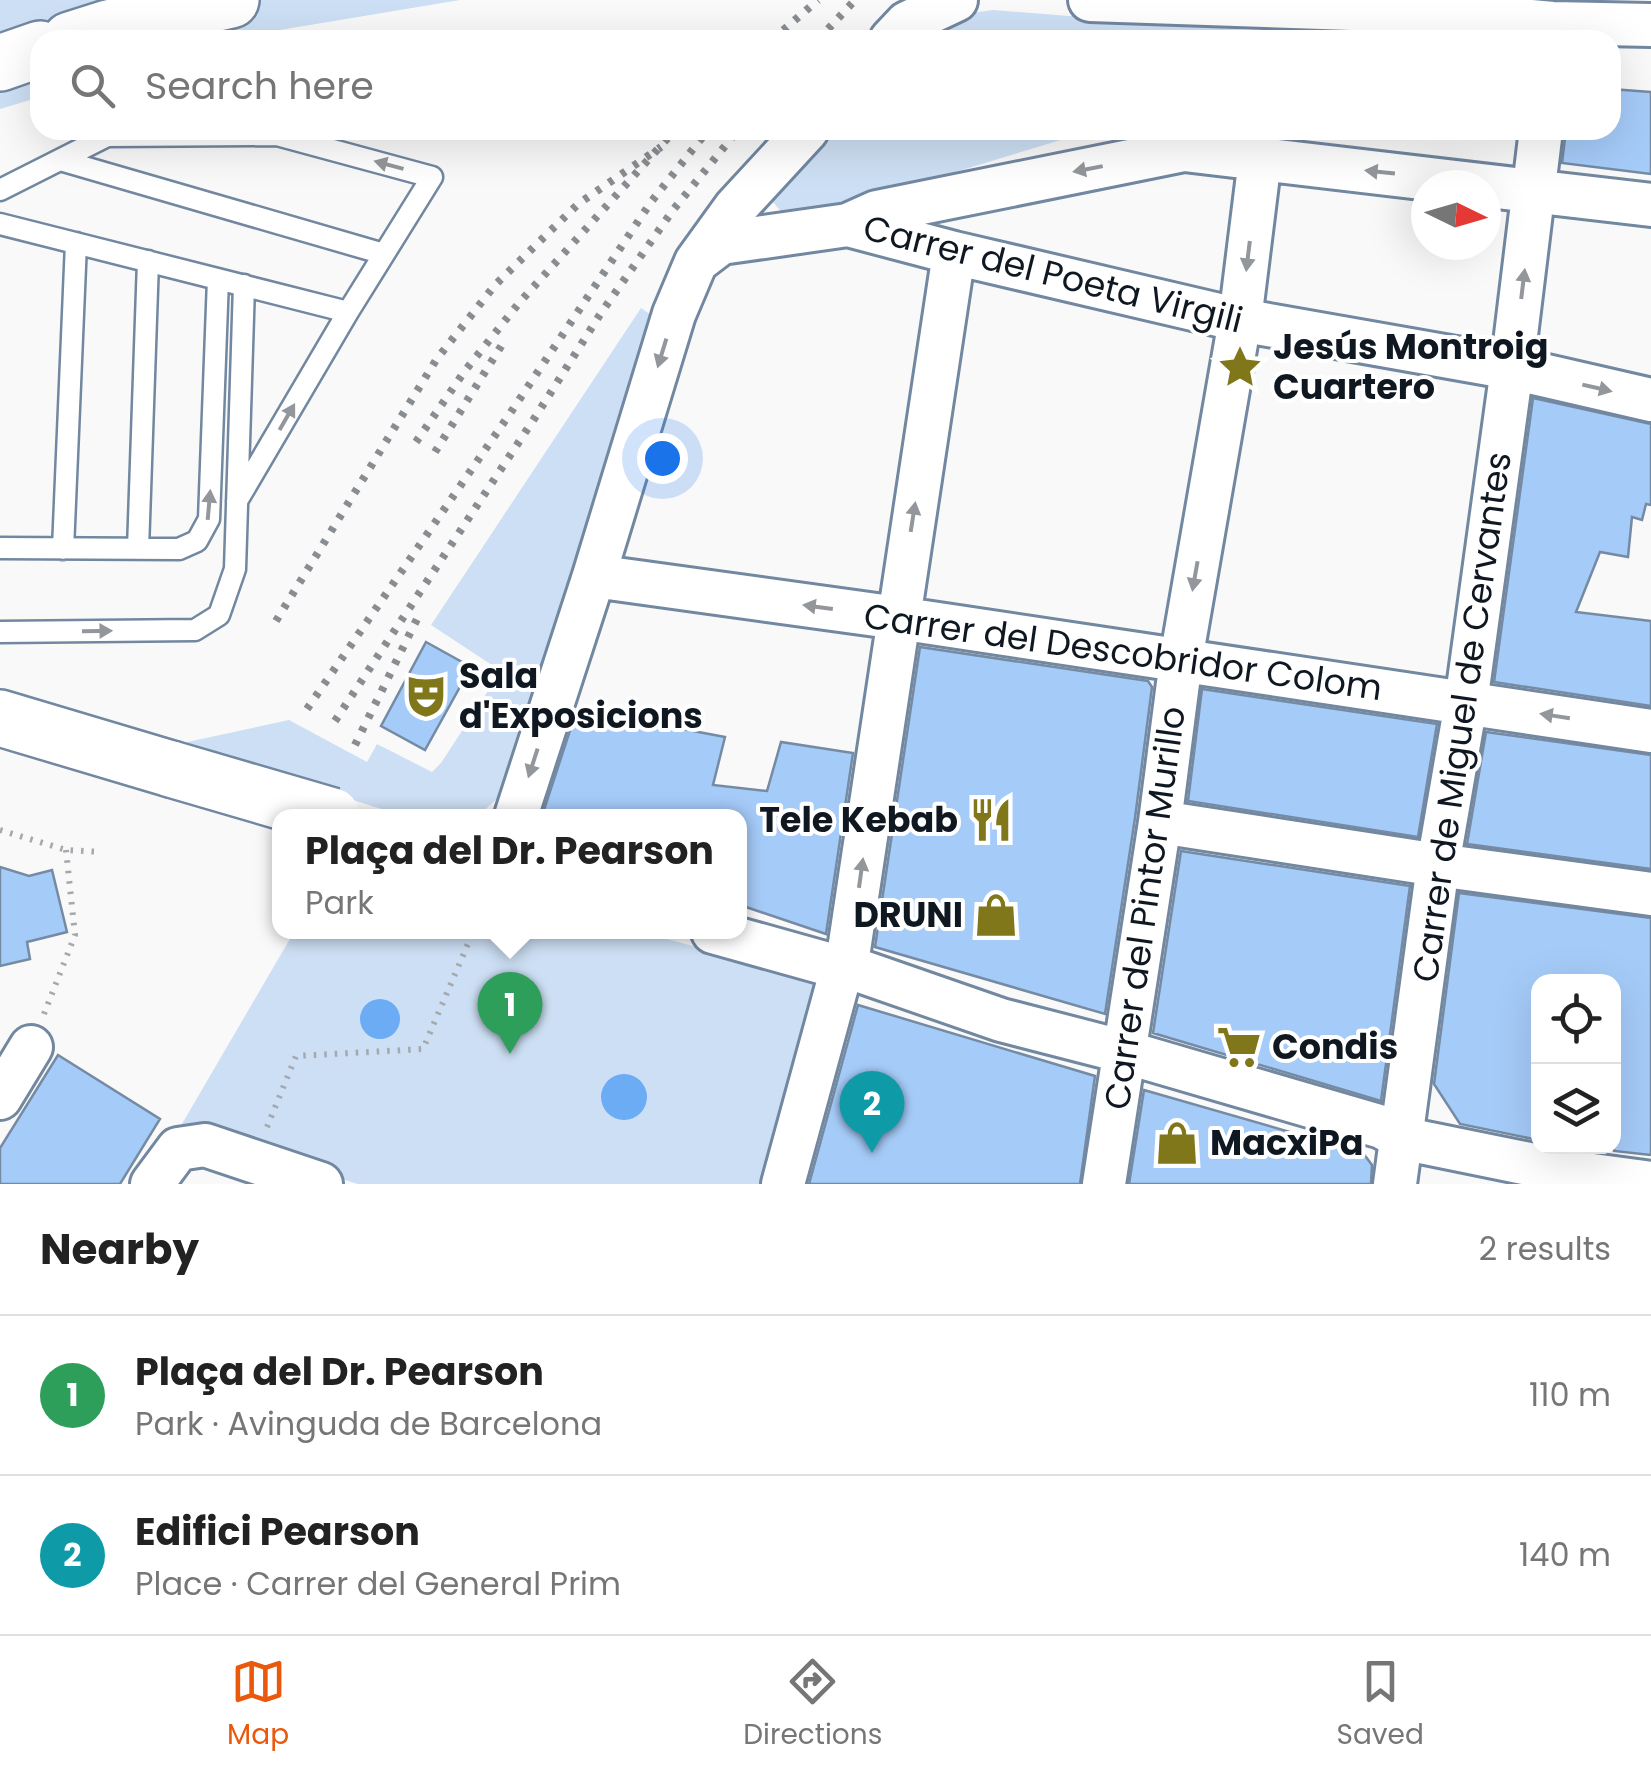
<!DOCTYPE html>
<meta charset="utf-8">
<style>
:root{--surface:#fff;--page:#f2f2f2;--text:#222;--muted:#767676;--line:#e0e0e0;--accent:#ea580c}
body{margin:0;font-family:Poppins,sans-serif;background:var(--page);color:var(--text)}
.controls{position:absolute;right:30px;bottom:30px;display:grid;overflow:hidden;border-radius:20px;box-shadow:0 10px 40px #0002}
.controls button{width:90px;height:90px;display:grid;place-items:center;padding:0;border:0;border-bottom:2px solid var(--line);background:var(--surface);color:var(--text);font:50px sans-serif}
.compass{position:absolute;left:1411px;top:170px;width:90px;height:90px;border-radius:50%;background:var(--surface);box-shadow:0 10px 40px #0002;rotate:95deg}
.you{position:absolute;left:662px;top:458px;width:35px;height:35px;margin:-25px;border:8px solid #fff;border-radius:50%;background:#1a73e8;box-shadow:0 0 0 15px #1a73e833}
.badge{display:grid;place-items:center;width:65px;height:65px;border-radius:50%;background:var(--accent);color:#fff;font-size:32px;font-weight:700}
.pin{position:absolute;translate:-50% -82px;filter:drop-shadow(0 2px 5px #0008)}
.pin::after{content:'';position:absolute;top:52px;width:35px;height:30px;background:inherit;clip-path:polygon(0 0,100% 0,50% 100%)}
.popup{position:absolute;left:272px;top:809px;width:475px;height:130px;box-sizing:border-box;display:grid;place-content:center;border-radius:20px;background:var(--surface);filter:drop-shadow(0 2px 8px #0005);font-size:32px;white-space:nowrap;color:var(--muted)}
.popup b{font-size:38px;color:var(--text)}
.popup::after{content:'';position:absolute;left:50%;top:100%;margin-left:-20px;border:20px solid transparent;border-top-color:var(--surface)}
.list{margin:0;padding:0;list-style:none}
h2{display:flex;justify-content:space-between;align-items:center;height:130px;margin:0;padding:0 40px;font-size:42px}
h2 small{font-size:32px;font-weight:400;color:var(--muted)}
.list li{display:grid;grid-template-columns:65px 1fr auto;gap:30px;align-items:center;box-sizing:border-box;height:160px;padding:0 40px;border-top:2px solid var(--line)}
.list b{display:block;font-size:38px;white-space:nowrap}
.list p{margin:0;font-size:32px;white-space:nowrap;color:var(--muted)}
.list em{font-size:32px;font-style:normal;color:var(--muted)}
.icon{flex:none;width:55px;height:55px;fill:none;stroke:currentColor;stroke-width:2;stroke-linecap:round;stroke-linejoin:round}
.map{position:relative;flex:none;width:1651px;height:1184px;overflow:hidden}
.search{position:absolute;background:var(--surface);box-shadow:0 10px 40px #0002;left:30px;right:30px;top:30px;height:110px;display:flex;align-items:center;gap:25px;box-sizing:border-box;padding:0 35px;border-radius:30px;color:var(--muted);font-size:38px}
.sheet{height:450px;background:var(--surface)}
nav{display:flex;justify-content:space-around;align-items:center;box-sizing:border-box;height:140px;border-top:2px solid var(--line);background:var(--surface);font-size:28px;color:var(--muted)}
nav a{display:grid;justify-items:center;gap:5px}
nav .on{color:var(--accent)}
.map>svg:first-child{display:block}
.green{fill:#cddff4}
.water{fill:#6cacf5}
.building{fill:#a5cbf8;stroke:#758aa3;stroke-width:2.5}
.lines{fill:none;stroke-linecap:round;stroke-linejoin:round}
.lane-casing{stroke:#7287a0;stroke-width:25}
.street-casing{stroke:#7287a0;stroke-width:48}
.secondary-casing{stroke:#7287a0;stroke-width:60}
.path{stroke:#a5a8ac;stroke-width:6;stroke-dasharray:2.5 8;stroke-linecap:butt}
.lane{stroke:#fff;stroke-width:20}
.street{stroke:#fff;stroke-width:42}
.secondary{stroke:#fff;stroke-width:55}
.rail{stroke:#898d91;stroke-width:8;stroke-dasharray:5 10;stroke-linecap:butt}
.secondary-bridge-casing{stroke:#7287a0;stroke-width:60;stroke-linecap:butt}
.secondary-bridge{stroke:#fff;stroke-width:55}
.oneway{fill:#93979b}
.labels{text-anchor:middle;stroke-width:8;stroke-linejoin:round;paint-order:stroke}
.street-label{font-size:35px;fill:#0f1721;stroke:#fff}
.poi-label{font-size:35px;font-weight:bold;fill:#0f1721;stroke:#fff;text-anchor:start}
</style>
<div class="map">
<svg width="1651" height="1184" viewBox="0 0 1651 1184">
<rect width="100%" height="100%" fill="#f9f9f9"/>
<!-- green -->
<path class="green" d="M0,0H460L274,31L241,40H40V97L0,109Z
M993,10L1271,32V40H910L964,14Z
M828,130H1094L803,218L785,216L772,201L787,176Z
M641,308L657,319L500,796L478,816H403L178,744L289,720L367,762L377,744L432,772L441,763L501,671L431,625Z
M294,932H640L819,979L762,1184H358L179,1129Z"/>
<!-- water -->
<path class="water" d="M360 1019a20 20 0 1 1 40 0a20 20 0 1 1-40 0Z
M601 1097a23 23 0 1 1 46 0a23 23 0 1 1-46 0Z"/>
<!-- building -->
<path class="building" d="M1611,89L1651,92V174L1562,163L1566,130H1611Z
M1533,398L1651,424V505L1646,504L1642,520L1632,517L1628,557L1600,552L1576,612L1651,621V706L1494,682Z
M426,642L471,667L425,750L381,726Z
M920,647L1148,681L1152,687L1135,818L1105,1014L875,947Z
M1202,689L1437,724L1418,837L1188,801Z
M577,709L725,737L713,785L767,791L781,742L853,753L826,934L740,905V816H542Z
M1486,732L1651,755V869L1467,844Z
M1181,851L1410,886L1381,1101L1153,1033Z
M0,867L29,876L52,870L67,932L27,942L30,959L0,966Z
M1459,893L1651,918V1155L1614,1151V982H1538V1140L1460,1124L1434,1084Z
M858,1005L1095,1076L1080,1184H809Z
M58,1055L160,1119L120,1184H0V1148Z
M1144,1090L1363,1153L1372,1165L1371,1184H1129Z"/>
<g class="lines">
<!-- lane casing -->
<g class="lane-casing">
<path id="lane" d="M60,160L384,254
M0,190L107,136L277,135L432,177L348,312L237,501
M0,224L348,312
M0,548L179,549L197,541L209,519L218,279
M63,549L76,243
M138,549L148,261
M0,632L195,630L219,615L235,569L244,285"/>
</g>
<!-- street casing -->
<g class="street-casing">
<path id="street" d="M1090,0L1440,12L1552,23L1651,25
M891,40L907,23L956,0
M848,225L877,212L1184,150L1651,205
M696,262L721,243L848,225L954,253L1240,320L1512,368L1651,400
M594,576L898,618L1651,731
M516,816L594,576L674,314L696,262L735,208L807,130
M1160,822L1438,865L1651,894
M713,932L842,968L860,971L1001,1020L1125,1052L1382,1127L1401,1138L1563,1171L1651,1183
M0,1098L31,1047
M152,1184L178,1149L205,1145L321,1184
M783,1184L842,968L849,950L954,253
M1104,1184L1160,822L1181,660L1240,320L1260,159
M1395,1184L1438,865L1466,703L1512,368L1541,130"/>
</g>
<!-- secondary casing -->
<g class="secondary-casing">
<path id="secondary" d="M70,40L108,28L231,0
M0,63L40,49
M0,718L171,769"/>
</g>
<!-- path -->
<path class="path" d="M0,830L66,850L101,852
M44,1014L75,935L66,850
M267,1127L296,1056L423,1049L473,932"/>
<!-- lane -->
<use href="#lane" class="lane"/>
<!-- street -->
<use href="#street" class="street"/>
<!-- secondary -->
<use href="#secondary" class="secondary"/>
<!-- rail -->
<path class="rail" d="M772,40L818,0
M818,40L855,0
M416,442L464,372L519,303L675,130
M435,452L505,340
M276,621L436,360L495,285L578,204L661,147
M307,709L511,412L651,202L708,130
M335,721L534,419L601,313L673,210L738,130
M355,745L419,615"/>
<!-- secondary-bridge casing -->
<g class="secondary-bridge-casing">
<path id="secondary-bridge" d="M171,769L332,816"/>
</g>
<!-- secondary-bridge -->
<use href="#secondary-bridge" class="secondary-bridge"/>
</g>
<!-- one-way arrows -->
<defs><path id="oneway-solid" d="M-6-.8H1V-3.2L6.5 0L1 3.2V.8H-6Z" transform="scale(2.5)"/></defs>
<g class="oneway">
<use href="#oneway-solid" transform="translate(389 165) rotate(-165)"/>
<use href="#oneway-solid" transform="translate(1088 169) rotate(169)"/>
<use href="#oneway-solid" transform="translate(1380 172) rotate(-174)"/>
<use href="#oneway-solid" transform="translate(1248 256) rotate(97)"/>
<use href="#oneway-solid" transform="translate(1523 284) rotate(-83)"/>
<use href="#oneway-solid" transform="translate(662 353) rotate(107)"/>
<use href="#oneway-solid" transform="translate(1597 388) rotate(13)"/>
<use href="#oneway-solid" transform="translate(287 417) rotate(-60)"/>
<use href="#oneway-solid" transform="translate(209 505) rotate(-85)"/>
<use href="#oneway-solid" transform="translate(913 517) rotate(-81)"/>
<use href="#oneway-solid" transform="translate(1195 576) rotate(100)"/>
<use href="#oneway-solid" transform="translate(818 607) rotate(-172)"/>
<use href="#oneway-solid" transform="translate(97 631) rotate(-1)"/>
<use href="#oneway-solid" transform="translate(1555 716) rotate(-171)"/>
<use href="#oneway-solid" transform="translate(533 763) rotate(108)"/>
<use href="#oneway-solid" transform="translate(861 873) rotate(-82)"/>
</g>
<!-- icons -->
<defs>
<g id="sight-bare" transform="scale(3.45)"><path d="M0-6L1.8-2.2L6-1.7L2.9 1.2L3.7 5.4L0 3.3L-3.7 5.4L-2.9 1.2L-6-1.7L-1.8-2.2Z" fill="#80761a" stroke="#fff" stroke-width="2.5" paint-order="stroke"/></g>
<g id="theatre-bare" transform="scale(3.45)"><path d="M-5-5.5Q0-4 5-5.5V0Q5 5 0 6Q-5 5-5 0ZM-3.3-2.5H-1v1.5H-3.3ZM1-2.5H3.3v1.5H1ZM-2.8 1Q0 5.5 2.8 1Z" fill="#80761a" stroke="#fff" stroke-width="2.5" paint-order="stroke"/></g>
<g id="restaurant-bare" transform="scale(3.45)"><path d="M-5-6h1v4h1v-4h1v4h1v-4h1v5L-1.5 .5V6h-2V.5L-5-1ZM5-6V6H3V1.5H1.5Q1.5-4 5-6Z" fill="#80761a" stroke="#fff" stroke-width="2.5" paint-order="stroke"/></g>
<g id="shop-bare" transform="scale(3.45)"><path d="M-5-2.5h2.3a2.7 3.5 0 0 1 5.4 0H5L5.5 6h-11ZM-1.5-2.5h3a1.5 2.3 0 0 0-3 0Z" fill="#80761a" stroke="#fff" stroke-width="2.5" paint-order="stroke"/></g>
<g id="supermarket-bare" transform="scale(3.45)"><path d="M-6-5.5h2.5l.6 2H6L4.5 2H-2.5L-4.4-4H-6ZM-1.5 3.2a1.3 1.3 0 1 0 .1 0ZM3 3.2a1.3 1.3 0 1 0 .1 0Z" fill="#80761a" stroke="#fff" stroke-width="2.5" paint-order="stroke"/></g>
</defs>
<g fill-rule="evenodd">
<use href="#sight-bare" x="1240" y="367"/>
<use href="#theatre-bare" x="426" y="696"/>
<use href="#restaurant-bare" x="991" y="820"/>
<use href="#shop-bare" x="996" y="915"/>
<use href="#supermarket-bare" x="1239" y="1047"/>
<use href="#shop-bare" x="1177" y="1143"/>
</g>
<g class="labels">
<!-- street labels -->
<g class="street-label">
<text transform="translate(1053 274) rotate(14)" y="12">Carrer del Poeta Virgili</text>
<text transform="translate(1123 652) rotate(8)" y="12">Carrer del Descobridor Colom</text>
<text transform="translate(1462 717) rotate(-82)" y="12">Carrer de Miguel de Cervantes</text>
<text transform="translate(1145 908) rotate(-82)" y="12">Carrer del Pintor Murillo</text>
</g>
<!-- poi labels -->
<g class="poi-label">
<text x="1273" y="359">Jesús Montroig<tspan x="1273" dy="40">Cuartero</tspan></text>
<text x="459" y="688">Sala<tspan x="459" dy="40">d'Exposicions</tspan></text>
<text x="958" y="832" text-anchor="end">Tele Kebab</text>
<text x="963" y="927" text-anchor="end">DRUNI</text>
<text x="1272" y="1059">Condis</text>
<text x="1210" y="1155">MacxiPa</text>
</g>
</g>
</svg>
<div class="controls">
<button><svg class="icon" aria-label="locate" viewBox="0 0 24 24"><circle cx="12" cy="12" r="6"/><path d="M12 2v4M12 18v4M2 12h4M18 12h4"/></svg></button>
<button><svg class="icon" aria-label="layers" viewBox="0 0 24 24"><path d="M12 4l9 5-9 5-9-5zM3 14l9 5 9-5"/></svg></button>
</div>
<svg class="compass" viewBox="-18 -18 36 36"><path d="M0-13l5 13h-10z" fill="#e53935"/><path d="M0 13l5-13h-10z" fill="#767676"/></svg>
<div class="you"></div>
<div class="pin badge" style="left:510px;top:1054px;background:#2e9e5b">1</div>
<div class="popup"><b>Plaça del Dr. Pearson</b>Park</div>
<div class="pin badge" style="left:872px;top:1153px;background:#0f9aa8">2</div>
<div class="search"><svg class="icon" aria-label="search" viewBox="0 0 24 24"><circle cx="10" cy="10" r="6"/><path d="M15 15l6 6"/></svg>Search here</div>
</div>
<section class="sheet">
<h2>Nearby<small>2 results</small></h2>
<ul class="list">
<li><span class="badge" style="background:#2e9e5b">1</span><div><b>Plaça del Dr. Pearson</b><p>Park · Avinguda de Barcelona</p></div><em>110 m</em></li>
<li><span class="badge" style="background:#0f9aa8">2</span><div><b>Edifici Pearson</b><p>Place · Carrer del General Prim</p></div><em>140 m</em></li>
</ul>
</section>
<nav>
<a class="on"><svg class="icon" aria-label="map" viewBox="0 0 24 24"><path d="M3 6l6-2 6 2 6-2v14l-6 2-6-2-6 2zM9 4v14M15 6v14"/></svg>Map</a>
<a><svg class="icon" aria-label="directions" viewBox="0 0 24 24"><path d="M12 3l9 9-9 9-9-9zM9 14v-3h6M13 9l2 2-2 2"/></svg>Directions</a>
<a><svg class="icon" aria-label="saved" viewBox="0 0 24 24"><path d="M7 4h10v16l-5-4-5 4z"/></svg>Saved</a>
</nav>
